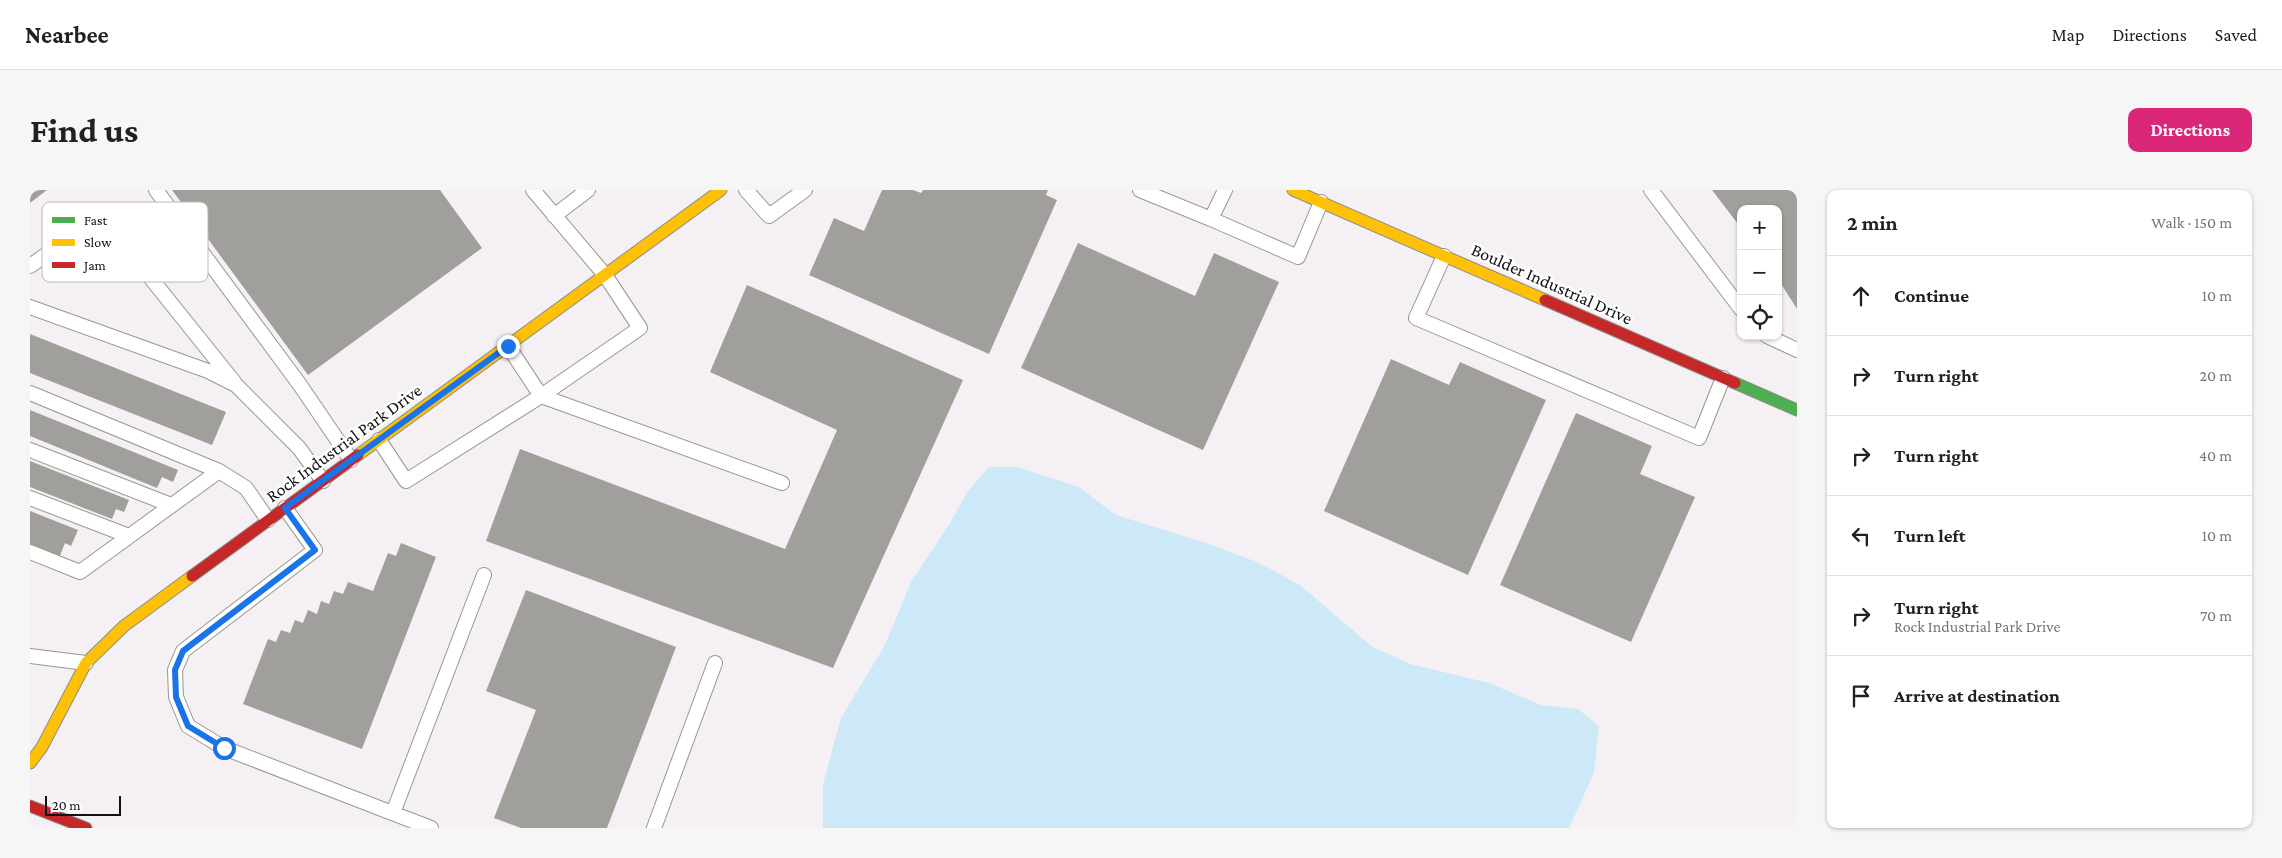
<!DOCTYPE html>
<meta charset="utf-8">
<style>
:root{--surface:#fff;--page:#f6f6f6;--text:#202124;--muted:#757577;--line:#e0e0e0;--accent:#db2777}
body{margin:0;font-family:"Crimson Pro",serif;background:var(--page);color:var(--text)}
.controls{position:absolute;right:15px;top:15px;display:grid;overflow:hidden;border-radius:10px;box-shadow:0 1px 4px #0004}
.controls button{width:45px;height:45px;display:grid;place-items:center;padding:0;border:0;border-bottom:1px solid var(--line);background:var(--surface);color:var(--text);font:25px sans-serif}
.scale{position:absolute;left:15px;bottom:12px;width:76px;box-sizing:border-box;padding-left:5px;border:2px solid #111;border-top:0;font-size:14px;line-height:18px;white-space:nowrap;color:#111;-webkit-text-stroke:4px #fff;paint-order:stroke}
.stop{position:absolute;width:15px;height:15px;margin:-11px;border:4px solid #1a73e8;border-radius:50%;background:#fff}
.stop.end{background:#1a73e8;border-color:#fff;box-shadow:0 1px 5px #0008}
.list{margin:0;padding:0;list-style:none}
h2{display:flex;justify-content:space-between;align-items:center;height:65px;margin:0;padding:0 20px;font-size:21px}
h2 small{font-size:16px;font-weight:400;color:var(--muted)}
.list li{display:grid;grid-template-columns:32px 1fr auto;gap:15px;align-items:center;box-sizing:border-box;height:80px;padding:0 20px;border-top:1px solid var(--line)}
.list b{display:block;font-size:19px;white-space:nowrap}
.list p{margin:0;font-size:16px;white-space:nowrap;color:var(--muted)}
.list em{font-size:16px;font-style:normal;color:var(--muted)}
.icon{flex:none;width:28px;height:28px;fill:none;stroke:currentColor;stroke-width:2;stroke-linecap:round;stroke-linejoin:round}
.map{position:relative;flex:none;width:1767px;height:638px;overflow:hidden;border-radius:10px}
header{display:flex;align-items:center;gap:30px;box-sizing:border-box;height:70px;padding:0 25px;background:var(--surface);border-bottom:1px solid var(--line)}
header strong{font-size:24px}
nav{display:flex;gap:28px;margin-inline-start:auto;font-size:18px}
.intro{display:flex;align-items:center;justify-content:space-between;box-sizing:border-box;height:120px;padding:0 30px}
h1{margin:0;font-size:35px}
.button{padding:12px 22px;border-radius:10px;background:var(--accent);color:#fff;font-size:18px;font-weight:700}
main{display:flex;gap:30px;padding:0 30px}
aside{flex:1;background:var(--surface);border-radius:10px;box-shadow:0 1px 4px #0004}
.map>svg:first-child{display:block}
.industrial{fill:#f5f0f3;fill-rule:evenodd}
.water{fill:#cde8f7}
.building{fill:#a19f9c}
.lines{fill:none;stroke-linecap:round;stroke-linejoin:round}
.lane-casing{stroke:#979795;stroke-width:16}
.fast-casing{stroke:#8e8d8b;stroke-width:13}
.slow-casing{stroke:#8e8d8b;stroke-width:13}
.jam-casing{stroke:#8e8d8b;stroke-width:13}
.lane{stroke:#fffffe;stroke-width:14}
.fast{stroke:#4caf50;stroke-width:11}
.slow{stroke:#ffc107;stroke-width:11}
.jam{stroke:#c62828;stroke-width:11}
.route{stroke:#1a73e8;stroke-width:6}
.labels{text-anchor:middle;stroke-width:5;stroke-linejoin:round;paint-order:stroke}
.street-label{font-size:18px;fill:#111;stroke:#fff}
.key{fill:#fff;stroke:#b8b8b8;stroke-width:1}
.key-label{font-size:14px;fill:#111}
</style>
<header>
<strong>Nearbee</strong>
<nav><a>Map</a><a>Directions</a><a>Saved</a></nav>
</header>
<div class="intro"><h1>Find us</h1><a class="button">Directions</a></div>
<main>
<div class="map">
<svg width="1767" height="638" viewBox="0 0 1767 638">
<rect width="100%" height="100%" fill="#fdfcf7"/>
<!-- industrial -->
<path class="industrial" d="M0,0H1767V638H0ZM1711,19H1748V146H1711Z"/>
<!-- water -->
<path class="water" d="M959,277H987L1049,297L1086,325L1176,353L1227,372L1270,395L1341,456L1380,474L1459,493L1511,515L1548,519L1569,536L1564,583L1539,638H793V594L811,528L855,455L881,392L919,335L938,301Z"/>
<!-- building -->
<path class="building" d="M0,0H17L0,13Z
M142,0H410L452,58L278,185Z
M852,0H883L891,3L893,0H1018L1016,5L1027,10L959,164L779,85L804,28L834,41Z
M1682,0H1767V119L1748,89V19H1711V38Z
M1048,53L1165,106L1184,63L1249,92L1173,260L991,178Z
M717,95L933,190L803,478L456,351L490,259L755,359L807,240L680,182Z
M0,144L196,222L182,255L0,183Z
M1361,169L1419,195L1430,172L1516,210L1438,385L1294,321Z
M0,220L148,280L143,292L132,287L127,298L0,246Z
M1546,223L1622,256L1610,284L1665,307L1601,452L1470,395Z
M0,271L99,310L94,322L86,319L82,329L0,297Z
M0,321L48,340L41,356L35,353L29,368L0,357Z
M371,353L406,367L332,559L213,514L238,449L246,452L251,440L260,443L265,430L273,433L278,420L287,424L291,411L299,414L304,401L313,404L318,392L343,401L358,363L366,366Z
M496,400L646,457L577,638H491L464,628L506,520L456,501Z"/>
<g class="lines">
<!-- lane casing -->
<g class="lane-casing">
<path id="lane" d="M126,0L270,195L321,270
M716,0L739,26L775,0
M1110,0L1181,29L1195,0
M1621,0L1711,119
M524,26L558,0
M1181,29L1268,67L1291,12
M1414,66L1386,128L1669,248L1693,188
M0,76L71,26L204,192
M0,117L178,181L206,195L269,258L293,291
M1737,146L1767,160
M478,156L511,206L752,293
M0,203L189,281
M349,250L376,291L511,206L610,138L575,85L503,0
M0,260L141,315
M0,308L99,346
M255,318L285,360L153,461L145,480L146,507L158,536L194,558L401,638
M0,362L50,382L189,281L216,298L238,330
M0,466L56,473
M363,623L454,385
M624,638L685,473"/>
</g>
<!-- fast casing -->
<g class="fast-casing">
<path id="fast" d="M1705,193L1767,220"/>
</g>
<!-- slow casing -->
<g class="slow-casing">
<path id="slow" d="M1263,0L1515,110
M328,265L691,0
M0,573L12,557L56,473L94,436L162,386"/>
</g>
<!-- jam casing -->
<g class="jam-casing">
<path id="jam" d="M1515,110L1705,193
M162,386L328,265
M0,616L56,638"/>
</g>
<!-- lane -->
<use href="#lane" class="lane"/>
<!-- fast -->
<use href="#fast" class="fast"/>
<!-- slow -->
<use href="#slow" class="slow"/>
<!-- jam -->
<use href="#jam" class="jam"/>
</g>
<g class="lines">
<!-- route -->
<path class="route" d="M194,558L158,536L146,507L145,480L153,461L285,360L255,318L478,156"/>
</g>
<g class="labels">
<!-- street labels -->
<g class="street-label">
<text transform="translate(1522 94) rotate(24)" y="6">Boulder Industrial Drive</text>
<text transform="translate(314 253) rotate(-36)" y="6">Rock Industrial Park Drive</text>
</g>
</g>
<!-- legend -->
<rect x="12" y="12" width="166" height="80" rx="8" class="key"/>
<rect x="22" y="27" width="23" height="6" fill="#4caf50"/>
<rect x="22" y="49" width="23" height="7" fill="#ffc107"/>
<rect x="22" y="72" width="23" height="6" fill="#c62828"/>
<g class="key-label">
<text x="54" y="35">Fast</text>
<text x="54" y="57">Slow</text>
<text x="54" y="80">Jam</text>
</g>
</svg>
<div class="controls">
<button>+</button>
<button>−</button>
<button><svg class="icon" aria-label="locate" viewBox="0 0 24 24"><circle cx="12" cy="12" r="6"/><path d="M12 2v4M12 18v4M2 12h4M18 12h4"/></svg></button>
</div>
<div class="scale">20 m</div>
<div class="stop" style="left:194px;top:558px"></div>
<div class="stop end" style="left:478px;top:156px"></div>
</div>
<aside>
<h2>2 min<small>Walk · 150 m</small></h2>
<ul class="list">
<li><svg class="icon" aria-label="ahead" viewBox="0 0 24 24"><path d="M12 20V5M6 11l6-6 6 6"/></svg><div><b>Continue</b></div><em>10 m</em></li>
<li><svg class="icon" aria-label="right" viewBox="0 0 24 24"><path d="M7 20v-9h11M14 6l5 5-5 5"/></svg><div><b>Turn right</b></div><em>20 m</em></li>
<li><svg class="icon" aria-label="right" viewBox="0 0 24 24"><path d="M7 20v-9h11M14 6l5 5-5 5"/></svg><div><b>Turn right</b></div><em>40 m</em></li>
<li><svg class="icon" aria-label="left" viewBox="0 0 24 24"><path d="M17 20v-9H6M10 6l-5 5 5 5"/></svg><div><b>Turn left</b></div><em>10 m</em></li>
<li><svg class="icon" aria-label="right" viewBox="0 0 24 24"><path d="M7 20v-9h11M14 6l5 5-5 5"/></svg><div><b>Turn right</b><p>Rock Industrial Park Drive</p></div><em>70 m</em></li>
<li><svg class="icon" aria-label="arrive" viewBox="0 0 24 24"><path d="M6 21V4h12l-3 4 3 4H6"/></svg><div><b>Arrive at destination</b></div></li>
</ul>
</aside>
</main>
